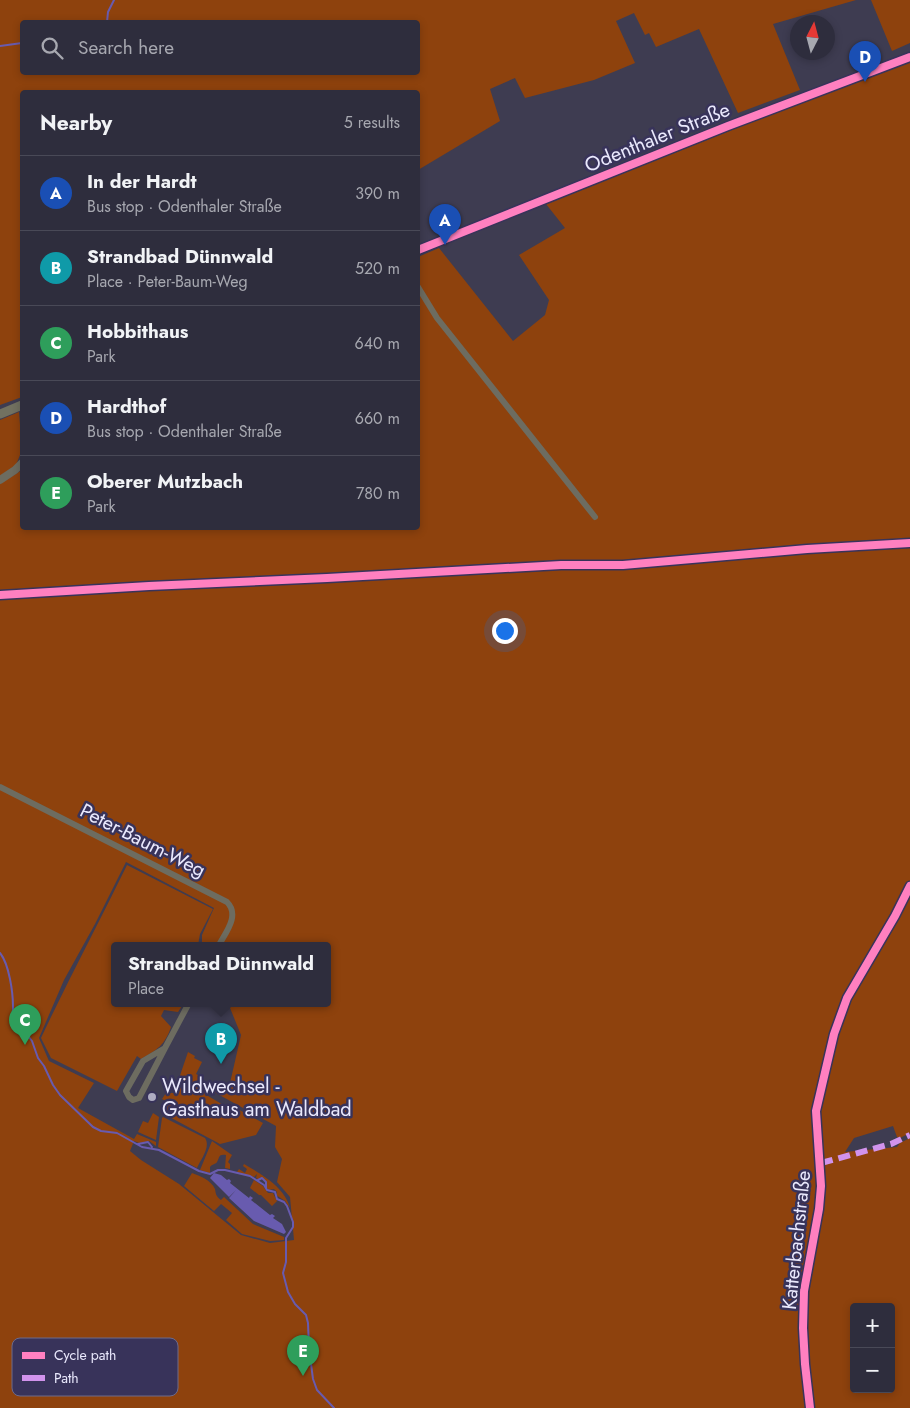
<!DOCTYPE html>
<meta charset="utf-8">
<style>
:root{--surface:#2e2d3d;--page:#363544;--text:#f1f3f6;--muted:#a7a8b0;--line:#494957;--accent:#aeacc1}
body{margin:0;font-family:Jost,sans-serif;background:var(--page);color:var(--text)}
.controls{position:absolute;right:15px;bottom:15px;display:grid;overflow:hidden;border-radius:5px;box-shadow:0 2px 8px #0003}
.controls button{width:45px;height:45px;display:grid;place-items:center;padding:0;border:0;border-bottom:1px solid var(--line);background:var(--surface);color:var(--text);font:25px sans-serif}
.compass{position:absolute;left:790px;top:15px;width:45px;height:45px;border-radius:50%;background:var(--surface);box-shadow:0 2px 8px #0003;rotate:6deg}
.you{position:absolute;left:504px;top:630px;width:18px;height:18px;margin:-12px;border:4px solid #fff;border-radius:50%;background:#1a73e8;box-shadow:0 0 0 8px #1a73e833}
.badge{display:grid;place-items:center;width:32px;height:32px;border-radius:50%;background:var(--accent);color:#fff;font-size:16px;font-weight:700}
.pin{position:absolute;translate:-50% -41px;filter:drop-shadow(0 1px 2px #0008)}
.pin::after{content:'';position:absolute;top:26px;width:18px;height:15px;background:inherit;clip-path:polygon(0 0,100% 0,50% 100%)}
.popup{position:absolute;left:111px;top:942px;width:220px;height:65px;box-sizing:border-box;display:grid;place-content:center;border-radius:5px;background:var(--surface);filter:drop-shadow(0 1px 4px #0005);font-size:16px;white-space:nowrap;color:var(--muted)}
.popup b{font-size:19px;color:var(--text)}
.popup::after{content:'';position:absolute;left:50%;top:100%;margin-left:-10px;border:10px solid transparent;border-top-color:var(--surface)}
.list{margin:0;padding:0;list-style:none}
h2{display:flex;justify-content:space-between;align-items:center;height:65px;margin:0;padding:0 20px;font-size:21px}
h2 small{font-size:16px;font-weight:400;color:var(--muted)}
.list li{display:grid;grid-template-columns:32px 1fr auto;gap:15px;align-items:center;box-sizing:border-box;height:75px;padding:0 20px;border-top:1px solid var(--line)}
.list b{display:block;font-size:19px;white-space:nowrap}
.list p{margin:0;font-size:16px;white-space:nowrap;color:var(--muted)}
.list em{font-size:16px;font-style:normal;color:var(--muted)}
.icon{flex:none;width:28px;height:28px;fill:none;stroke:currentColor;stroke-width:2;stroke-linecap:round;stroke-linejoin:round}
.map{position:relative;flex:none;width:910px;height:1408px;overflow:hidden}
.search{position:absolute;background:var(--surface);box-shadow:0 2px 8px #0003;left:20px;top:20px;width:400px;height:55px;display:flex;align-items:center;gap:12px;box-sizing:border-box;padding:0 18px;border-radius:5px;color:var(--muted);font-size:19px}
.panel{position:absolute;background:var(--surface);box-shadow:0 2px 8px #0003;left:20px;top:90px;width:400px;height:440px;border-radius:5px}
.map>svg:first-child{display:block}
.green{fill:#8e420d;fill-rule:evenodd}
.water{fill:#685baf}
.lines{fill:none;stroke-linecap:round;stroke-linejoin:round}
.stream{stroke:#685baf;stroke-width:2}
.minor{stroke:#6d6c60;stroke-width:6}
.tertiary{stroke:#6d6c60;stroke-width:8}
.secondary{stroke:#727160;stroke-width:9}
.quiet{stroke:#d193ec;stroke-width:6;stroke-dasharray:12 6;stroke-linecap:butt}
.cycleway-casing{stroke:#38335a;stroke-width:11}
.cycleway{stroke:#ff80c0;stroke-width:8}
.poi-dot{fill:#aeacc1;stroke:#38335a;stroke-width:2}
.labels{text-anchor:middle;stroke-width:5;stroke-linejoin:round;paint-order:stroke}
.street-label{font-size:20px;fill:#eae9fd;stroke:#38335a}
.poi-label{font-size:20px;fill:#eae9fd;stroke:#38335a;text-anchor:start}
.key{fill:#38335a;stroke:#6d6a8b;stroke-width:1}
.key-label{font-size:14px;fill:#eae9fd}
</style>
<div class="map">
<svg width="910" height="1408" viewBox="0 0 910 1408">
<rect width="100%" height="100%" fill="#3e3c51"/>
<!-- green -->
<path class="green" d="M0,0H856L773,24L800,90L738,113L699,29L656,47L649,33L645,35L634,13L616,21L635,63L594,80L525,98L515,78L490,89L500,121L418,170V92H22V397L0,405ZM22,22H418V72H22Z
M871,0H910V43L892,51Z
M910,59V1133L900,1138L897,1137L893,1126L854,1138L845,1152L897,1147L900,1143L910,1138V1408H0V484L22,470V528H418V257L439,248L513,341L545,315L549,300L519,255L565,228L546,204ZM126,862L214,908L202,935V945H327V1003H228L241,1035L230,1083L212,1091L276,1126L275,1147L282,1159L277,1182L290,1197L294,1240L270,1243L241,1235L179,1184L141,1160L130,1151L134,1141L139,1143L149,1141L156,1146V1142L137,1134L134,1139L78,1108L94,1083L49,1061L39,1038L64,980L95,924ZM854,1307H891V1389H854Z
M19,412L22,450L16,465L0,476V420Z
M127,865L213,909L200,934L198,945H115V1003H184L178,1012L164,1010L161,1016L171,1027C165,1045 157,1050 141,1059L137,1056L117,1091L51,1058L41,1038C68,980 99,923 127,865Z
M188,1052L195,1056L194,1058L202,1062L196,1074L202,1077L208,1096L232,1110L234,1107L263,1123L256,1135L220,1144L162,1113L168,1102L162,1099L166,1093H174Z
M153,1113L159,1117L156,1140L138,1132L143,1121L148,1123Z
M163,1117L205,1138C211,1147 201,1159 197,1168L158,1147L162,1118Z
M212,1141L232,1155L228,1162L230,1164V1169L225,1168L226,1155C218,1154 220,1157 217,1162C216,1164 212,1164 210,1167V1173L200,1170Z
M244,1164C261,1174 285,1187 290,1208L285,1201L276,1195L277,1192L274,1189L268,1190L267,1188V1182L262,1177L258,1179L256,1178L257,1174L254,1177L237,1172L239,1169L245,1173L247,1169L243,1166Z
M192,1173C200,1176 211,1180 215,1189C216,1195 216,1196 221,1200L224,1197L253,1224L284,1237V1240L270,1241L242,1234L226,1220L232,1213L221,1204L214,1211L184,1186Z
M254,1180L263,1186L268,1193H273L277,1201L272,1206L261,1195H259L250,1188Z"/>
<!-- water -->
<path class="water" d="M214,1173L221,1175L227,1180L229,1179L231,1181L230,1183L249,1198L250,1196L253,1198L251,1200L270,1215L272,1214L275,1216L273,1218L282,1224L286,1232L284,1234L254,1221L229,1198L236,1190L229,1197L210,1178Z"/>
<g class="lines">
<!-- stream -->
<path class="stream" d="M107,22L108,12L114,0
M0,46L22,43
M0,953C9,964 13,992 13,1007C13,1014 12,1019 14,1026L25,1032L32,1041L38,1058L44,1066L53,1085L60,1095L93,1127L101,1131L117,1133L142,1147L159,1150L199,1171L210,1174L218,1170H225L250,1176L264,1185L267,1190L275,1192L277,1199L284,1202L287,1206L293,1222V1227L286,1238V1262L283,1273L288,1292L295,1304L306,1315L308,1323L309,1349L313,1379L317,1390L334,1408
M138,1144L148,1142L152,1147
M258,1180L262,1178L266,1182V1188"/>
<!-- minor -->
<path class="minor" d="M418,287L437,318L595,517
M0,787L227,902C240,915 226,932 219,945
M165,1048L139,1098L133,1100L129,1097L126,1091L143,1061Z
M165,1048L189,1003
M810,1408L805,1364L803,1328L804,1291L819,1209L821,1186L816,1111L834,1034L847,998L895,916L910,886"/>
<!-- tertiary -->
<path class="tertiary" d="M0,480L15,470L22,463"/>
<!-- secondary -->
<path class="secondary" d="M418,250L728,126L910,57
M0,414L22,405"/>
<!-- quiet -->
<path class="quiet" d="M821,1163L891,1144L910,1135"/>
<!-- cycleway casing -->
<g class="cycleway-casing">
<path id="cycleway" d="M418,250L728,126L910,57
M0,595L149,586L327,578L561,565H623L807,549L910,543
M810,1408L805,1364L803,1328L804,1291L819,1209L821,1186L816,1111L834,1034L847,998L895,916L910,886"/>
</g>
<!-- cycleway -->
<use href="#cycleway" class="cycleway"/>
</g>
<!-- markers -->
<circle class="poi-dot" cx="152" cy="1097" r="5"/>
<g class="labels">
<!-- street labels -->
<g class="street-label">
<text transform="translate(657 137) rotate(-22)" y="7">Odenthaler Straße</text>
<text transform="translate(143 840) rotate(27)" y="7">Peter-Baum-Weg</text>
<text transform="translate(796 1240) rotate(-84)" y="7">Katterbachstraße</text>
</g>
<!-- poi labels -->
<g class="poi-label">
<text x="162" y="1093">Wildwechsel -<tspan x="162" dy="23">Gasthaus am Waldbad</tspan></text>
</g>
</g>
<!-- legend -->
<rect x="12" y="1338" width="166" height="58" rx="8" class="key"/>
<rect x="22" y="1352" width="23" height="7" fill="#ff80c0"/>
<rect x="22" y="1375" width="23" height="6" fill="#d193ec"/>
<g class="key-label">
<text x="54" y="1360">Cycle path</text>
<text x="54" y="1383">Path</text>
</g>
</svg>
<div class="controls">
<button>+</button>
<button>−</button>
</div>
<svg class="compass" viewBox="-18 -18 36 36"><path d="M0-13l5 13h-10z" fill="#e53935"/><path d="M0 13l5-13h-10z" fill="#a7a8b0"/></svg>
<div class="you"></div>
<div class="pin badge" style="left:445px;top:245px;background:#1a4fb4">A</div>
<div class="pin badge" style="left:221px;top:1064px;background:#0f9aa8">B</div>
<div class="popup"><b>Strandbad Dünnwald</b>Place</div>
<div class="pin badge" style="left:25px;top:1045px;background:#2e9e5b">C</div>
<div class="pin badge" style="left:865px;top:82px;background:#1a4fb4">D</div>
<div class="pin badge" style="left:303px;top:1376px;background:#2e9e5b">E</div>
<div class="search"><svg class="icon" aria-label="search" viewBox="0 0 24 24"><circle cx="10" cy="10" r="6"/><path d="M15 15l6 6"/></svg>Search here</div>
<section class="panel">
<h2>Nearby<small>5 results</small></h2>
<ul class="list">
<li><span class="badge" style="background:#1a4fb4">A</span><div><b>In der Hardt</b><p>Bus stop · Odenthaler Straße</p></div><em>390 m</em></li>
<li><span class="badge" style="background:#0f9aa8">B</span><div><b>Strandbad Dünnwald</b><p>Place · Peter-Baum-Weg</p></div><em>520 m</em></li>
<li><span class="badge" style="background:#2e9e5b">C</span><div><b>Hobbithaus</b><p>Park</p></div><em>640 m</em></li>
<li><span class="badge" style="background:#1a4fb4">D</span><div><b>Hardthof</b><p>Bus stop · Odenthaler Straße</p></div><em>660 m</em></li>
<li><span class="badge" style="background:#2e9e5b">E</span><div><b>Oberer Mutzbach</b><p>Park</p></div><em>780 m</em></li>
</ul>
</section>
</div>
